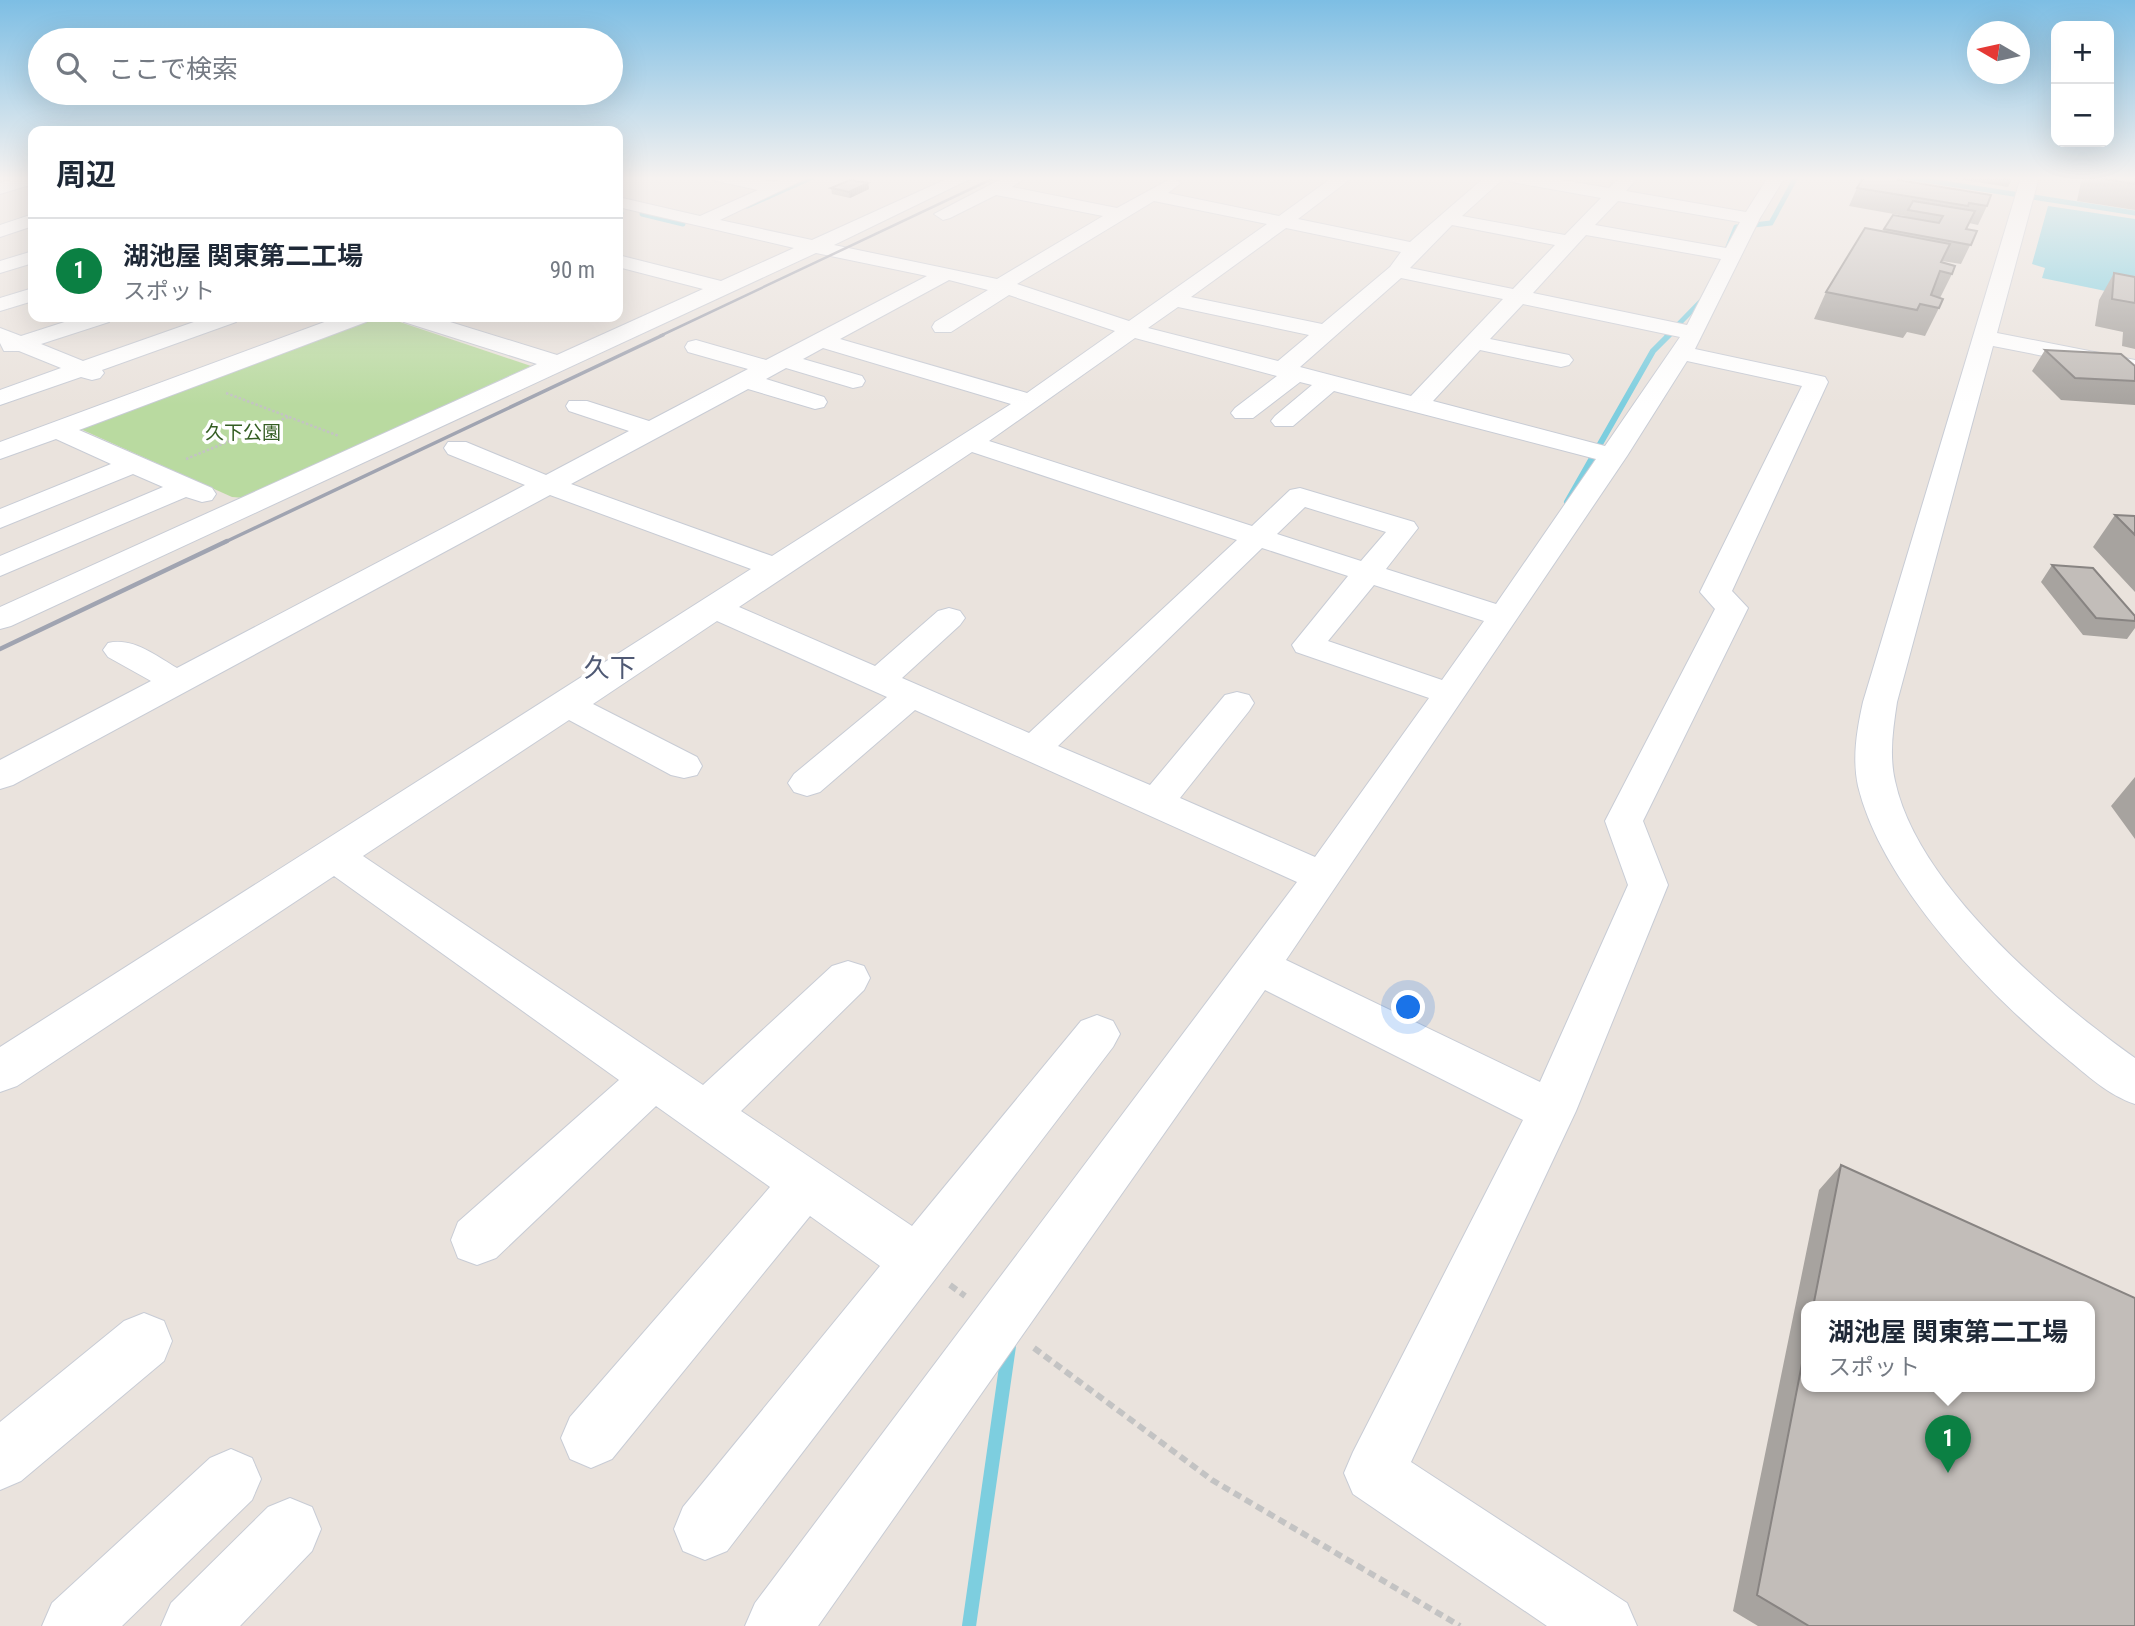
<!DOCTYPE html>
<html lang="ja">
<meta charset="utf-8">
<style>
:root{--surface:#fff;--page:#f2f2f3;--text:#1f2937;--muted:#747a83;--line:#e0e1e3;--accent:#0b8043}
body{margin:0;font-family:"Roboto Condensed","Noto Sans JP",sans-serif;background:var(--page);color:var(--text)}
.controls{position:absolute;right:21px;top:21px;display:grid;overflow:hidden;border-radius:14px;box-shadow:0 7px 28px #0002}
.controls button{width:63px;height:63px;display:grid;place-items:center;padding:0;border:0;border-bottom:2px solid var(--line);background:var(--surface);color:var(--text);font:35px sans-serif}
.compass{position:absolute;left:1967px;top:21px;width:63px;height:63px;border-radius:50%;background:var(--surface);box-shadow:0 7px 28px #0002;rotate:279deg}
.you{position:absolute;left:1409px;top:1008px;width:24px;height:24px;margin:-18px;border:5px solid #fff;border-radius:50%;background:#1a73e8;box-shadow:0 0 0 10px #1a73e833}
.badge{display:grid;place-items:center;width:46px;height:46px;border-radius:50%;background:var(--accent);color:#fff;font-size:23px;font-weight:700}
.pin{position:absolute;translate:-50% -58px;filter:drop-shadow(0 2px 4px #0008)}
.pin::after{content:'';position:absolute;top:37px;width:24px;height:21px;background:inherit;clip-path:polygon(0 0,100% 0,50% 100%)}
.popup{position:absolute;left:1801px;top:1301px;width:294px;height:91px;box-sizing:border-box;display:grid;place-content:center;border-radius:14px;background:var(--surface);filter:drop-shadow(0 2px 5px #0005);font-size:23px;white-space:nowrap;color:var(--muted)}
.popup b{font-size:26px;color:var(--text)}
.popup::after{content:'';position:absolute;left:50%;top:100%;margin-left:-14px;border:14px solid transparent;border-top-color:var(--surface)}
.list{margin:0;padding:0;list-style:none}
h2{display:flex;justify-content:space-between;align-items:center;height:91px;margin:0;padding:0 28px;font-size:30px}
h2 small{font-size:23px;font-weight:400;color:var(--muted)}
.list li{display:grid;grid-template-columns:46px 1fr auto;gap:21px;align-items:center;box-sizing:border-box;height:105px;padding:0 28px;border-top:2px solid var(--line)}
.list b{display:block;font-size:26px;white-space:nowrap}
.list p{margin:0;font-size:23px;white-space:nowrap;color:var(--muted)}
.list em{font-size:23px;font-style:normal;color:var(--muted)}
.icon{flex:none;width:38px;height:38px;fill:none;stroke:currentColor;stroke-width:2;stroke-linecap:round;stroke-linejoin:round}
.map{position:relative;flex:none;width:2135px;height:1626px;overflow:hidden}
.search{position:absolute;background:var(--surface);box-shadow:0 7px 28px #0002;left:28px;top:28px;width:595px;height:77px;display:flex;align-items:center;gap:18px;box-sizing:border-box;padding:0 24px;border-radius:38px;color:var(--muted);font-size:26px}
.panel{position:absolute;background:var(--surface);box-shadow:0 7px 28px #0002;left:28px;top:126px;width:595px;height:196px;border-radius:14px}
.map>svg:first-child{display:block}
.green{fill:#b9daa0}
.water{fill:#7dcedf}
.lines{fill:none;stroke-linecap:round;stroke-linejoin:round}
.stream-far2{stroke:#7dcedf;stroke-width:5}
.stream-far1{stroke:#7dcedf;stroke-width:6}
.stream{stroke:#7dcedf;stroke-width:14}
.minor-casing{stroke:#c8ccd5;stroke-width:2}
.path-far1{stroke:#c3c3c3;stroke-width:2.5;stroke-dasharray:2.5 2;stroke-linecap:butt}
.path{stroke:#c3c3c3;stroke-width:6;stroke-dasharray:8 5;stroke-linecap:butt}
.minor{fill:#fff;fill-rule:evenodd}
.rail-far2{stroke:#a0a4b1;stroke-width:2.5}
.rail-far1{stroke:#a0a4b1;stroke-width:3.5}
.rail{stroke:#a0a4b1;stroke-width:4.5}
.wall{fill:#a7a39f;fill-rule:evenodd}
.shaded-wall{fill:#888482}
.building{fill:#c2bdb9;stroke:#888482;stroke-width:2}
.labels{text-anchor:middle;stroke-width:7;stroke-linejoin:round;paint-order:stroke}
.far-park-label{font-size:19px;fill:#345d23;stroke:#fff}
.quarter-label{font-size:26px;fill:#4f5974;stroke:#fff}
</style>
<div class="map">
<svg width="2135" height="1626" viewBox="0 0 2135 1626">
<rect width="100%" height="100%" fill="#eae3dd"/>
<!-- green -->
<path class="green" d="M368,317H385L531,366L245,498L232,497L76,427Z"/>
<!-- water -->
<path class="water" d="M2048,206L2135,219V297L2042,278L2045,268L2032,264Z"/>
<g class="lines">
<!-- stream-far2 -->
<path class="stream-far2" d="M1905,177L2135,213
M747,206L813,177
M618,214L621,213
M642,214L683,224
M1728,247L1736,227L1771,223L1796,177
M1667,336L1706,296"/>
<!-- stream-far1 -->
<path class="stream-far1" d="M1567,502L1653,351L1669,335"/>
<!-- stream -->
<path class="stream" d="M969,1626L1009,1346"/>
<!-- minor casing -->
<g class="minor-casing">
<path id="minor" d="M21,177H33V184L0,194V183Z
M714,177H749L774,182L786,177H809L720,220L812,240L951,177H974L834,245L997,279L1103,216L996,195L950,218L943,220L934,214L1005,177H1027L1012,187L1117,208L1172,178L1181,183L1168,193L1279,216L1333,177H1353L1298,219L1410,242L1485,177H1544L1609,188L1620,177H1638L1626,191L1746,212L1768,177H1785L1760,218L1695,349L1816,375L1825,377L1828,382L1732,591L1748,608L1643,821L1668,885L1576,1111L1411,1462L1627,1603L1637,1626H1547L1353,1494L1344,1473L1353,1452L1523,1120L1265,990L818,1626H745L755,1603L1297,882L915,710L820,792L807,796L794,792L788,783L794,774L887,697L717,621L593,704L697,757L702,766L697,775L684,778L671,775L569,720L363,856L703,1085L832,966L848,961L864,966L870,978L864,990L741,1111L912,1226L1081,1021L1097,1015L1113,1021L1120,1034L1113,1047L727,1551L705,1560L683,1551L674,1529L683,1507L880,1266L810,1216L612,1459L591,1468L570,1459L561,1438L570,1417L770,1187L656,1106L496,1258L477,1265L458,1258L451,1240L458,1222L619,1080L334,876L17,1086L0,1092V1047L751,569L550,495L13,785L0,789V760L151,681L108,657L103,650L108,643C133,637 156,656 177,668L525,485L448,454L444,448L448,442H466L546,475L629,431L569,411L566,406L569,401H587L649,421L748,369L688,352L685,347L688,342L696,340L766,360L927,276L816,253L11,626L0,629V607L537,364L404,322L401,317H434L557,355L703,289L618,267V255L721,281L794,248L618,207V197L700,216L758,190L716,181ZM1504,178L1512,182L1601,198L1565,235L1462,216ZM1154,201L1267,224L1129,321L1017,284ZM1618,201L1740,222L1726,248L1595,225ZM1452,225L1555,245L1513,289L1410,268ZM1286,228L1401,252L1390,267L1322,324L1191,297ZM1586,235L1721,259L1687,325L1533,293ZM1401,278L1503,299L1411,396L1300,367ZM949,280L988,290L935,322L932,327L935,332H951L1009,295L1115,331L1027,393L840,339ZM1523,304L1680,337L1605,446L1433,401L1480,350L1561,367L1569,365L1573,360L1569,355L1490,339ZM1178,307L1309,335L1278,361L1148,328ZM1135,338L1277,376L1235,408L1231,413L1235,418H1253L1300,382L1312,385L1275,416L1271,421L1275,426H1293L1334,391L1596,459L1496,604L1386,569L1418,528L1414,522L1300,488L1290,490L1252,526L989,441ZM823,348L1011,404L772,556L571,484L748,389L815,409L824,407L827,402L824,397L766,379L786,368L853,388L862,386L865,381L862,376L803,359ZM1687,361L1802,386L1700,592L1715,609L1605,821L1628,885L1540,1082L1286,960L1627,456ZM972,452L1237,540L1029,733L902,678L960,625L965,618L960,611L949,608L938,611L875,666L739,607ZM1305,507L1386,532L1361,561L1277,534ZM1262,548L1348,576L1292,645L1296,652L1429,698L1315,857L1180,798L1249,711L1254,703L1249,695L1237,692L1225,695L1150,785L1058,746ZM1374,585L1484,621L1442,680L1328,641Z
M2021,177H2039L1997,333L2135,360V374L1993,346L1897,702C1893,728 1889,755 1895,781C1917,885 2052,999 2135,1058V1104C2108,1095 2087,1075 2065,1057C1989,995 1882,885 1858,786C1852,758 1857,729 1863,702Z
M33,214V226L0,237V225Z
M33,251V263L0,273V261Z
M33,288V301L0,311V298Z
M80,317H112L109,322L41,344L83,361L208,317H239L236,322L102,370L104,373L100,378L92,380L81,377L0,405V390L61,368L19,351H4L0,343V328L21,336Z
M338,317H369L366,322L79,430L212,488L216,494L212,500L202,502L186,497L0,576V556L163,487L133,474L0,528V509L111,464L56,439L0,459V442Z
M144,1313L164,1321L172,1341L164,1361L21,1481L0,1490V1422L124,1321Z
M231,1449L252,1458L261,1479L252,1500L122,1626H42L52,1603L210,1458Z
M290,1498L312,1507L321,1529L312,1551L240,1626H161L171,1603L268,1507Z"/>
</g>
<!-- path-far1 -->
<path class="path-far1" d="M226,393L339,436
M186,459L288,417"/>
<!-- path -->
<path class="path" d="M950,1285L965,1296
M1034,1348L1212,1480L1460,1626"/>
<!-- minor -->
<use href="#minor" class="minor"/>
<!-- rail-far2 -->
<path class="rail-far2" d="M660,336L996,177"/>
<!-- rail-far1 -->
<path class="rail-far1" d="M223,543L663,335"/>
<!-- rail -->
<path class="rail" d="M0,649L227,541"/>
</g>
<!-- wall -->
<path class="wall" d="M1946,177H2013L2008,187Z
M2082,177H2135V210L2077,201Z
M1899,181L1987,206L1978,225L1969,223L1966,229L1977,231L1961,264L1942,261L1941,262L1952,274L1940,298L1939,308L1925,336L1907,332L1903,338L1814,319L1826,292L1883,231L1884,229L1905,216L1849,206L1857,188Z
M868,183L869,189L850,198L832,194L831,188Z
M2114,273L2135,277V349L2122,346L2123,332L2095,326L2099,300Z
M2045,350L2135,366V405L2061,400L2032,371Z
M2115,515L2135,516V592L2093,547Z
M2052,565L2135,616V628L2127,639L2083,635L2041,582Z
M2135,777V839L2111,806Z
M1841,1165L2135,1298V1626H1758L1733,1611L1819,1190ZM1806,1307H2090V1387H1806Z"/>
<!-- shaded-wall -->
<path class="shaded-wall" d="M868,183L869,189L850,198L849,192Z"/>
<!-- building -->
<path class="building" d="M1864,177H1899L1898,180L1991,195L1987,206L1969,203L1968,206L1857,188Z
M2092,177H2135V184Z
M850,180L868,183L849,192L831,188Z
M1913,201L1975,211L1966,229L1977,231L1971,245L1884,229L1893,215L1939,223L1943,216L1908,210Z
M1865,228L1950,244L1941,262L1955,266L1952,274L1940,271L1931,295L1943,299L1939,308L1920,304L1917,310L1826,292Z
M2114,273L2135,277V303L2112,299Z
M2045,350L2121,354L2135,366V381L2075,378Z
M2115,515L2135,516V535Z
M2052,565L2093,568L2135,616V621L2096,618Z
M1841,1165L2135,1298V1626H1809L1757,1595L1806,1343V1387H2090V1307H1813Z"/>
<!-- sky -->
<linearGradient id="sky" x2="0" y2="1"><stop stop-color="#7dbee4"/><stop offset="0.44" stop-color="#f6f2f0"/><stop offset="1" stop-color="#f6f2f0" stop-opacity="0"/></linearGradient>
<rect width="2135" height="405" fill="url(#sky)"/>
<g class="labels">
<!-- far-park labels -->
<g class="far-park-label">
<text x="243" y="439">久下公園</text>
</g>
<!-- quarter labels -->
<g class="quarter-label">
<text x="610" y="677">久下</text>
</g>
</g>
</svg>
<div class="controls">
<button>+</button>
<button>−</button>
</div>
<svg class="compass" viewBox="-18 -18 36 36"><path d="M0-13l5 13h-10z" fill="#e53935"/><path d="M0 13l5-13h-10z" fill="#747a83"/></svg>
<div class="you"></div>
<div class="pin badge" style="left:1948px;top:1473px">1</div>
<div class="popup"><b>湖池屋 関東第二工場</b>スポット</div>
<div class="search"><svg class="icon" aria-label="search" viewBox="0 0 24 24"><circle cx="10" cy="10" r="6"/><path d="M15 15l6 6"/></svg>ここで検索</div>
<section class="panel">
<h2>周辺<small></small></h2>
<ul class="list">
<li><span class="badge">1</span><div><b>湖池屋 関東第二工場</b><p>スポット</p></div><em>90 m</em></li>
</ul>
</section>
</div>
